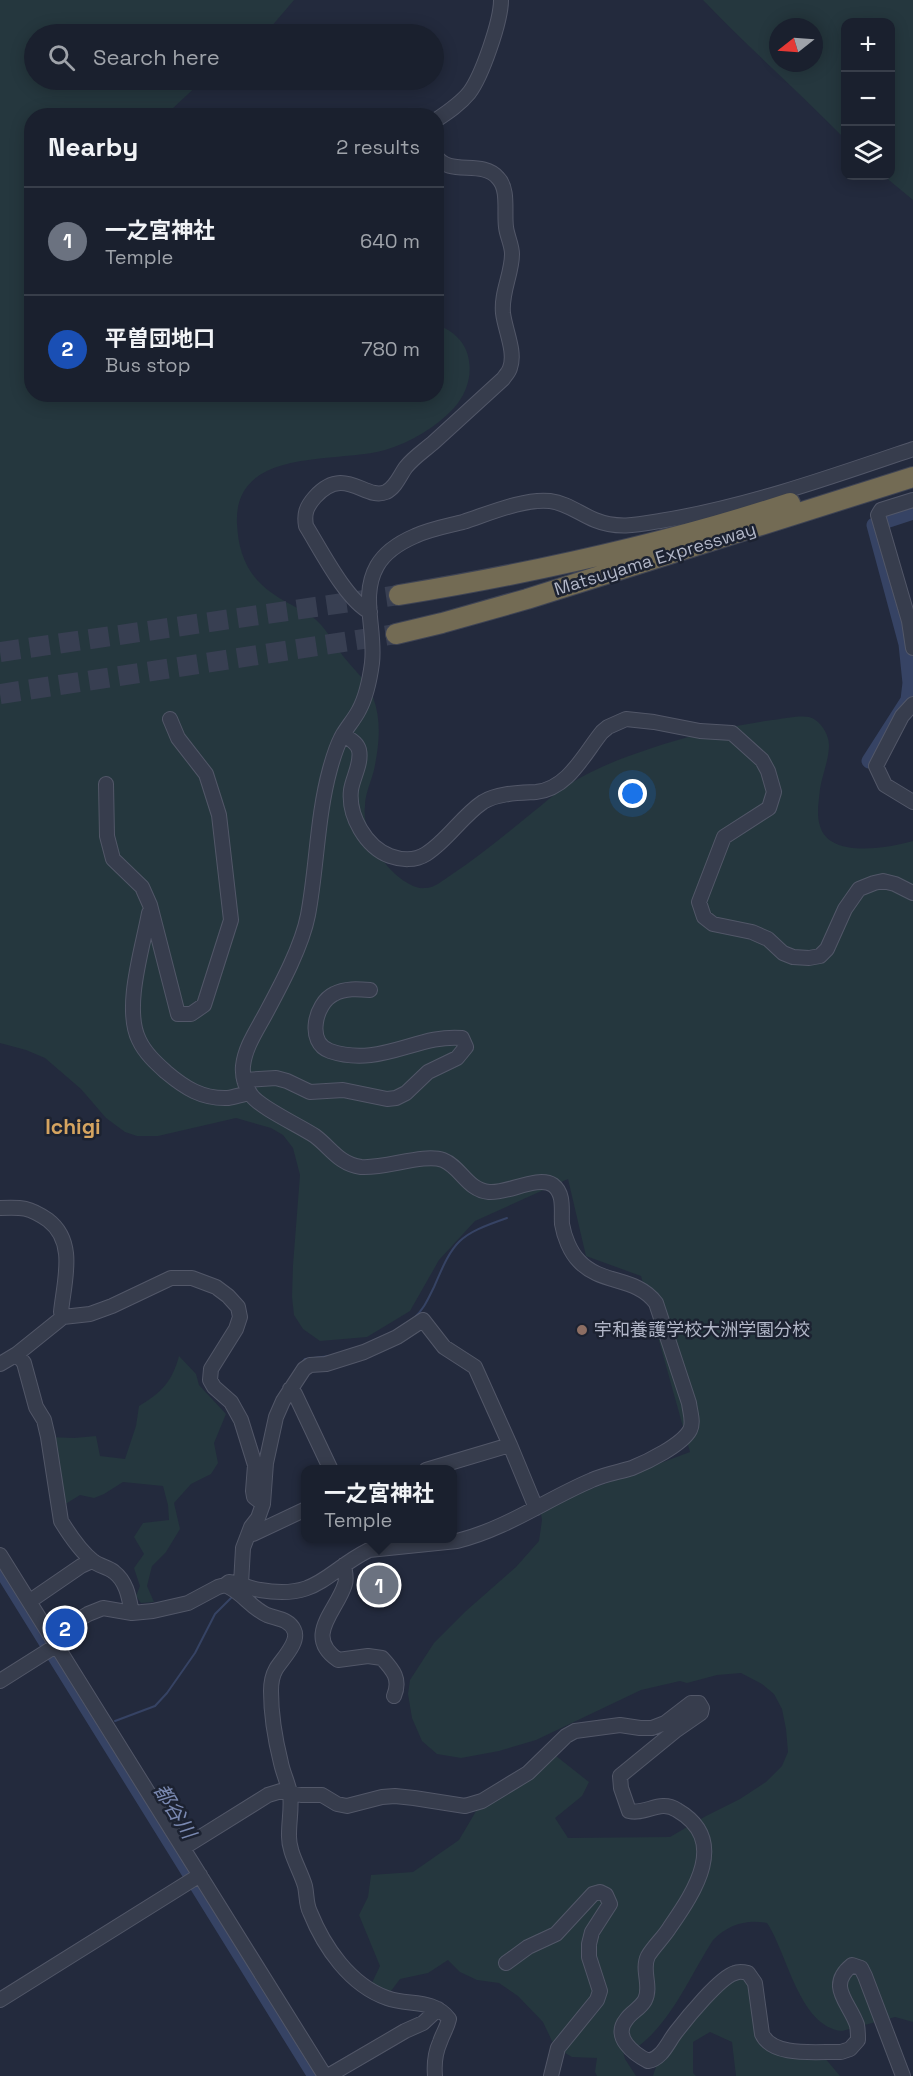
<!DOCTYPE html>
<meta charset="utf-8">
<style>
:root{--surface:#1a202e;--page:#232836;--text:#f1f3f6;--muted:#9fa3aa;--line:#383e4a;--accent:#bca0f2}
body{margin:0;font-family:"Space Grotesk","Noto Sans JP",sans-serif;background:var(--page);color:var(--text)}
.controls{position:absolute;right:18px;top:18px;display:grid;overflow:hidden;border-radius:12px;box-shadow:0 3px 15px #0003}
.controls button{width:54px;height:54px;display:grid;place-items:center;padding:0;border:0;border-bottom:2px solid var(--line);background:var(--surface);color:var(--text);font:30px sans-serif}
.compass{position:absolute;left:769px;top:18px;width:54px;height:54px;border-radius:50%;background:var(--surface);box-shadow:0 3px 15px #0003;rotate:253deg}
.you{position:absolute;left:633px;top:794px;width:21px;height:21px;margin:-15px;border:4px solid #fff;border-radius:50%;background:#1a73e8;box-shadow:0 0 0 9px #1a73e833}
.badge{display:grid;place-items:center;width:39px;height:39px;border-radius:50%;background:var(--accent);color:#fff;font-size:20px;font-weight:700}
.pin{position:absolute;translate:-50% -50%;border:3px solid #fff;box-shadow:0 2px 6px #0006}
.popup{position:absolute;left:301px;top:1465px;width:156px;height:78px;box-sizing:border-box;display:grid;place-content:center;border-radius:12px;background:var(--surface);filter:drop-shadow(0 2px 4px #0005);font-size:20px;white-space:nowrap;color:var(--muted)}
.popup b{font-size:22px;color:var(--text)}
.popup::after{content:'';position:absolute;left:50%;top:100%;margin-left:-12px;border:12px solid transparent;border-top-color:var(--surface)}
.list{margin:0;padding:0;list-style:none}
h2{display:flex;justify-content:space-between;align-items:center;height:78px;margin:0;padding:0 24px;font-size:26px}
h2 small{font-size:20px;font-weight:400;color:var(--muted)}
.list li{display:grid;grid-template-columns:39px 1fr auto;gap:18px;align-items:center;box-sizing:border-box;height:108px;padding:0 24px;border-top:2px solid var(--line)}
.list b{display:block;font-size:22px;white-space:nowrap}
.list p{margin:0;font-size:20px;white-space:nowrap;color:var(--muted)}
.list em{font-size:20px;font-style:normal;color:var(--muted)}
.icon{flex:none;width:33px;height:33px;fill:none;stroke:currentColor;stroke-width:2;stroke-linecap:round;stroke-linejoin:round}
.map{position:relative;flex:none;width:913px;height:2076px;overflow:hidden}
.search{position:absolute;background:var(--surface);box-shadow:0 3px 15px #0003;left:24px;top:24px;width:420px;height:66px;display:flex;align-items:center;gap:15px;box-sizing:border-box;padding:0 21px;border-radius:33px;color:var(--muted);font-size:22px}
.panel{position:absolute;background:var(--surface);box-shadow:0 3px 15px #0003;left:24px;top:108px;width:420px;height:294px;border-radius:24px}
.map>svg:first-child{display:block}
.green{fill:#25373e;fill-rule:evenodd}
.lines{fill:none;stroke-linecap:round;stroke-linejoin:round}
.stream{stroke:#364364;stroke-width:2}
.river{stroke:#364364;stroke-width:15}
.highway-tunnel{stroke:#383f52;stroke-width:20;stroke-dasharray:20 10;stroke-linecap:butt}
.minor-casing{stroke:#525768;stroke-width:16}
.highway-casing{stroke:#3f4454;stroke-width:22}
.minor{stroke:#373d4d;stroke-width:14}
.highway{stroke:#736b54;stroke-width:20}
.education-dot{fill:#8d6e63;stroke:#1c2231;stroke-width:2}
.labels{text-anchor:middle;stroke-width:5;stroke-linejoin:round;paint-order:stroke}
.street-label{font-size:18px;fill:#b2b7c8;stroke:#1c2231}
.poi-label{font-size:18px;fill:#b2b7c8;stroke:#1c2231;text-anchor:start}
.water-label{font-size:20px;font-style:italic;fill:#7a89b1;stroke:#1c2231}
.quarter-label{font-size:21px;font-weight:bold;fill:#d5a460;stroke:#1c2231}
</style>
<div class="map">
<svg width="913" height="2076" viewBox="0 0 913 2076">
<rect width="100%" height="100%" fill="#232a3d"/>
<!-- green -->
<path class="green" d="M0,0H294L265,34H34V80H203L171,110L169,115L32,116V394H436L437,325C453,330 467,343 469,361C472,378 465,396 454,408C435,428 411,442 385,450C336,464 233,446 237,524C238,546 244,568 261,584C275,598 294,605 311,616C325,625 333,643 343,656C354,670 367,680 373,697C382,721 379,746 374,770C371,782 365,794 365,806C363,821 369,835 376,848C383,862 391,872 404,881C411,885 417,889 425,888C435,888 443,880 451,875C480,856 506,834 533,812C545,803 556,792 568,785C593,769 622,758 649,749C690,735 730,726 772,720C782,719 798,715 809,717C820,720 829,734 829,745C829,760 822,775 820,789C819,801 816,814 820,826C829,859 889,848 913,841V2022L895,2017L842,2031C799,2027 787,1952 767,1923C746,1919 728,1925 713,1940C691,1974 673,2019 640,2045C635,2048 628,2050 623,2052L625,2059L636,2076H597L595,2072L597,2058L572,2057L560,2050L552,2041L543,2022L518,1996L499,1983L477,1980L460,1972L448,1960L428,1973L400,1979L388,1995L370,1987L380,1966L359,1915L368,1897L371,1875L413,1872L459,1840L482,1801L551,1752L589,1782L582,1796L555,1818L568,1838L670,1837L706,1816L740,1799L766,1782L782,1766L788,1752L786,1729L782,1709L774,1694L762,1684L741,1673L717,1675L687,1683L680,1681L641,1690L536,1740L499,1751L461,1758L437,1754L422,1741L412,1718L408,1694L410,1680L434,1643L466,1611L516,1567L539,1541L542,1520L540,1508L690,1452L641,1276L586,1256L568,1179L475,1221L439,1260L410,1311L367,1337L320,1341L303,1329L294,1315L292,1297L293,1265L300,1175L293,1148L283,1135L271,1128L236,1118L158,1136H137L125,1132L106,1118L81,1089L45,1058L26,1050L0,1043Z
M703,0H913V200L884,176H890V22H846L845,139C799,92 749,48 703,0ZM778,27H814V63H778Z
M179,1356L196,1374L199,1385L226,1414L214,1443L218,1463L211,1474L191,1484L174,1503L180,1529L166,1552L152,1566L147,1586L154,1602L141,1603L136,1596L140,1586L134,1568L144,1554L134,1537L143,1523L169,1520L168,1505L163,1486L123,1482L104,1494L94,1498L80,1495L59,1508L48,1437L74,1438L96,1436L100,1456L125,1459L136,1426L139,1406C162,1392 172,1382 179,1356Z
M748,1973L766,2041L819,2051L840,2076H736L732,2042L710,2032L693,2042V2073L696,2076H653L659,2057L720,1983Z"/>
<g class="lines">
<!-- stream -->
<path class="stream" d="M414,1318C424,1309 428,1299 434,1287C454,1240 458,1235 507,1218
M295,1371L305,1359L330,1356
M115,1721L155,1706L167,1693L195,1653L215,1614L234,1595"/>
<!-- river -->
<path class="river" d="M869,761L908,700L910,683L906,644L874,525L913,512
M0,1568L315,2076"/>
<!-- highway-tunnel -->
<path class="highway-tunnel" d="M0,652L399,595
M0,694L396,634"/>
<!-- minor casing -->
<g class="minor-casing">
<path id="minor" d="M436,120C448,112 460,104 469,93C482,76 501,21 501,0
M913,500L881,510L878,515L909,621L913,648
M370,612C346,600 321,550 306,526C304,514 306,507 315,497C345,464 365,501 386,492C396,487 400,475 406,467C414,457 425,450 434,442C457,421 480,400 503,379C505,376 509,372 510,368C516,352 505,330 503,313C501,292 512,274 512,254C512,245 507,236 506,227C504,212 509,189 498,178C482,159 449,177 436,156
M913,704L902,716L876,766L885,785L913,802
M343,734C349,739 357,742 359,750C362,763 353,777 351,790C348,816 366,847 390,856C401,860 415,861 426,854C447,841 462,816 483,802C498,793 519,793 536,792C568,789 584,754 602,732L608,727L626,719L654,722L700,731L732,733L762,760L768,771L774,792L769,808L724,837L699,902L704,917L713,924L752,932L768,939L783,953L793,957L809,958L820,956L827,949L845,909L859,889L874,883L883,881L895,884L913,893
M106,784L107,836L113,859L142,887L150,905L178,1014H191L204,1005L231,920L219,815L206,774L178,738L170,719
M149,913C143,947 123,1008 139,1040C145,1053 156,1063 166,1072C185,1088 202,1099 228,1098C235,1097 243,1094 250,1093
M244,1080L276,1078L287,1081L310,1092L343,1090L387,1099L396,1098L406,1093L428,1072L457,1058L466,1047L462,1038C417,1034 380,1068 330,1051C306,1043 315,1003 334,994C345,988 358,989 370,990
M0,1208C22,1207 29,1207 48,1220C77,1242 64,1281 61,1312L63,1317
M17,1354L24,1363L36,1407L44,1420L48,1437L61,1521C69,1534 80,1551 93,1561C99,1566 108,1567 114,1572C127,1582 129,1598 132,1613
M0,1364L17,1354L63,1317L90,1314L112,1306L171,1278H192L216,1287L228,1296L238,1307L240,1317L236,1329L211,1369L210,1380L214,1387L231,1402L241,1420L255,1465L253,1491L254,1497L263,1504
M290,1389L295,1394L331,1470
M426,1470L510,1445
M248,1535L253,1534L306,1509
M0,1555L325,2076
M344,1565C345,1571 347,1579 345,1584C337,1611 303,1636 338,1660L368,1656L382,1658C393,1670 401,1679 394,1696
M241,1584L243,1548L251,1527L258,1518L263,1504L266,1463L276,1417L283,1401L304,1369L310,1365L326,1364L364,1352L397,1337L423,1320L444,1347L475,1367L510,1445L536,1508
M227,1586C243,1593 251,1608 267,1615C277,1619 289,1619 294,1630C300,1642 282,1659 276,1669C272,1676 271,1683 271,1691C271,1716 275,1739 281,1763C283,1773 288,1783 290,1793C292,1807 289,1820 289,1834C288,1852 300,1869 305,1886C307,1895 306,1904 310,1912C324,1947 350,1985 387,1998C408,2006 433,1998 449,2019C447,2028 443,2033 440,2042C435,2053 434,2064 435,2076
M30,1601L81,1566L92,1561
M52,1636L88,1614L103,1608L132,1613L153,1611L188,1603L218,1587L225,1585L229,1582C240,1583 250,1589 260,1590C318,1600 325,1572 369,1550L457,1541C506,1529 547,1499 592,1480C605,1474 619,1472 632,1468C647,1462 682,1445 690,1430C694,1422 690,1412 689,1403L656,1303C636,1276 601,1285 579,1261C570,1252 564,1236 562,1224C561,1211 565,1194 553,1185C538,1175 507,1194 489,1192C467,1190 461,1167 443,1160C424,1153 385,1169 361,1167C339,1164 331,1148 315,1136C300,1126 261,1108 252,1096C246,1088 242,1077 243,1066C245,1047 257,1030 266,1013C281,985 302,946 308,915C317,867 317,816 330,769C333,758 336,748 341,738C346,728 354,720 359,710C366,697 370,678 372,663C376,630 360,596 377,566C385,552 401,542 415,536C430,529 447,526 463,522C488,514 524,498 550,501C567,503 580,514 595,520C617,529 637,525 660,521C746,507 831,477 913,449
M0,1681L57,1645
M183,1848L268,1795L281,1791L301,1795H322L337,1804L347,1806L382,1797L395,1796L414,1798L465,1806L482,1801L528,1773L566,1736L575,1731L620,1725L640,1728H652L665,1723L691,1703H699L702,1708L701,1713L675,1731L620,1776L621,1788L629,1811C646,1815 660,1799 677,1810C729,1840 695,1891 670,1927C664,1937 654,1946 648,1956C641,1970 652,1986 645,2000C640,2009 631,2012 626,2020C612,2037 634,2054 648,2061C662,2059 668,2042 676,2032C686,2019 720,1977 735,1973C739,1971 744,1972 748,1973L755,1983L762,2034C773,2058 819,2051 841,2052L850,2049L858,2040C858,2035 858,2030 857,2025C849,2002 826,1986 852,1965L861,1968L865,1976L903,2076
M506,1963L528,1947L556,1934L593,1894L600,1892L606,1895L610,1904L592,1932L589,1944V1957L600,1991L597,2000L558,2048L551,2076
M0,2000L200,1875
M328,2076L405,2031L423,2023L438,2009"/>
</g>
<!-- highway casing -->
<g class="highway-casing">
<path id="highway" d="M399,595C532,573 662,545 790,503
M396,634L442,623L527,599L913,477"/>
</g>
<!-- minor -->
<use href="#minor" class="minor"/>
<!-- highway -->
<use href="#highway" class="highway"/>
</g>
<!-- markers -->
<circle class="education-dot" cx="582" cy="1330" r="6"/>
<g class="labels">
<!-- street labels -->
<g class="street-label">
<text transform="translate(655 559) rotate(-17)" y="6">Matsuyama Expressway</text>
</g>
<!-- poi labels -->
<g class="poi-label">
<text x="594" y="1336">宇和養護学校大洲学園分校</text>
</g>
<!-- water labels -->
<g class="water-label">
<text transform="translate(175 1811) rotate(58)" y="7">都谷川</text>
</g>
<!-- quarter labels -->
<g class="quarter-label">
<text x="73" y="1134">Ichigi</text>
</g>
</g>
</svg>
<div class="controls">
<button>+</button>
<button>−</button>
<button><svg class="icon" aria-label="layers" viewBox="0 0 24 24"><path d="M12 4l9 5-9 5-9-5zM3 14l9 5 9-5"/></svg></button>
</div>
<svg class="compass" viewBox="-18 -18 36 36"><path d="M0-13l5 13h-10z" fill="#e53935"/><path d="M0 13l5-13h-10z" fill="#9fa3aa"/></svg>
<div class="you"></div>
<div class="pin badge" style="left:379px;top:1585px;background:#6b7280">1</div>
<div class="popup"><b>一之宮神社</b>Temple</div>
<div class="pin badge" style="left:65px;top:1628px;background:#1a4fb4">2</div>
<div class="search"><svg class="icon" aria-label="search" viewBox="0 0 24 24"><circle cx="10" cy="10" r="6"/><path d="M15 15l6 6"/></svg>Search here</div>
<section class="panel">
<h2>Nearby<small>2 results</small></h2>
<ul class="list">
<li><span class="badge" style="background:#6b7280">1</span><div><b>一之宮神社</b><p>Temple</p></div><em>640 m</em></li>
<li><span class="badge" style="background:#1a4fb4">2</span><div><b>平曽団地口</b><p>Bus stop</p></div><em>780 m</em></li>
</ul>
</section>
</div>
